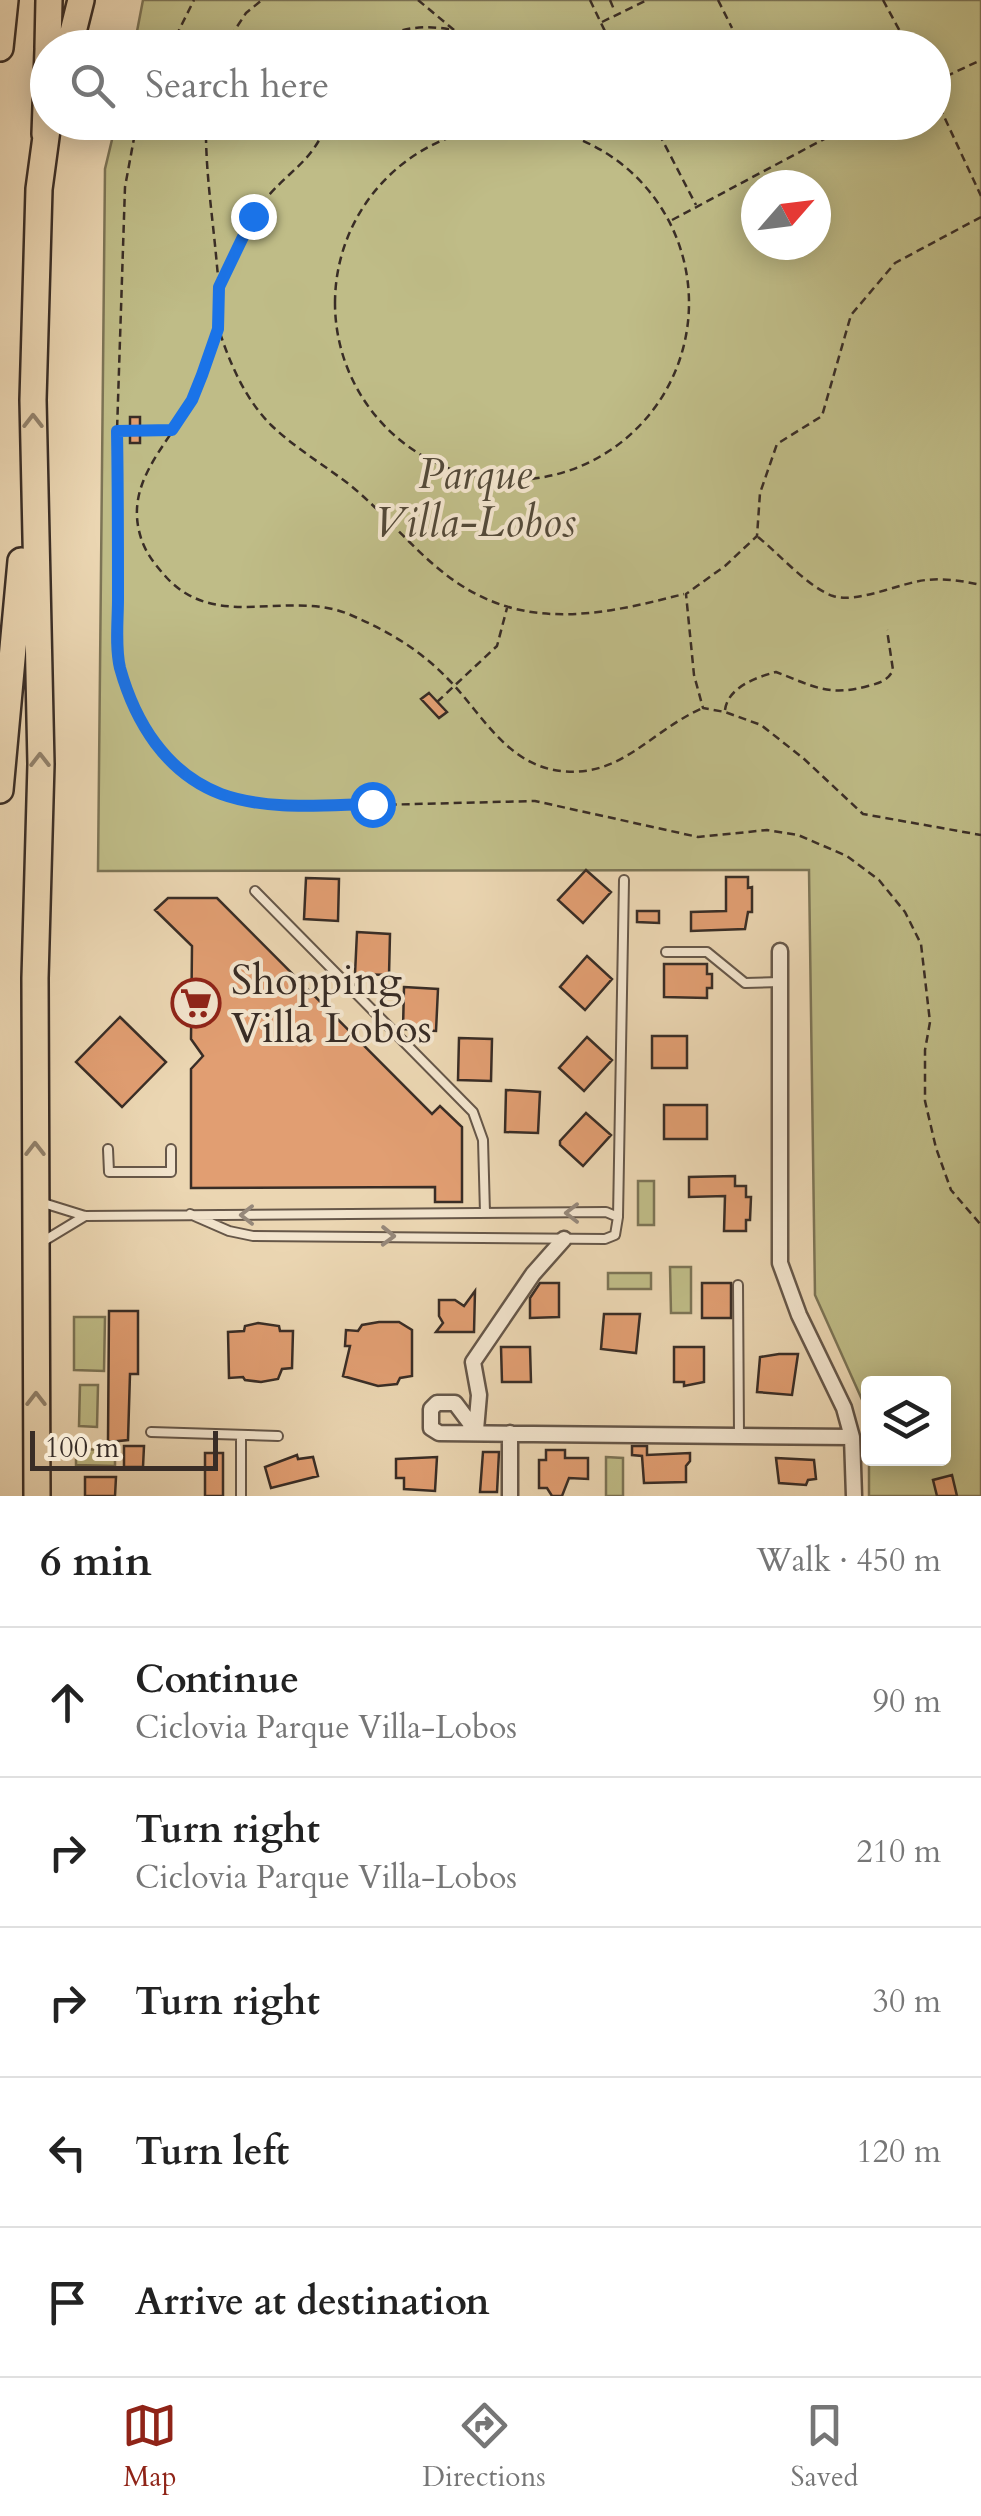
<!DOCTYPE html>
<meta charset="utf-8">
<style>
:root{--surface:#fff;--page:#f2f2f2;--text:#222;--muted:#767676;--line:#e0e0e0;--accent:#8f2418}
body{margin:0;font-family:Cardo,serif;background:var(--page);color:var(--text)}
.controls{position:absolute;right:30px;bottom:30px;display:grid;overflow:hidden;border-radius:10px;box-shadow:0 5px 25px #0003}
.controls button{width:90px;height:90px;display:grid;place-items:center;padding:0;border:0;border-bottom:2px solid var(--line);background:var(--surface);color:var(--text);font:50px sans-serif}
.compass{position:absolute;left:741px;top:170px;width:90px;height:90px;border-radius:50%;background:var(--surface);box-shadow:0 5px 25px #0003;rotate:62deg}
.scale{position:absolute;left:30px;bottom:25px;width:188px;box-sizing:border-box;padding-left:10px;border:5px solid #392d26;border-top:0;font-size:28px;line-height:35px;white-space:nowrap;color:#392d26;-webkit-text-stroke:8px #f2e4cd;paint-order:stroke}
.stop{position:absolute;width:30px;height:30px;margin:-22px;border:8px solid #1a73e8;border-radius:50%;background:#fff}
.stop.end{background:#1a73e8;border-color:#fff;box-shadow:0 2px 10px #0008}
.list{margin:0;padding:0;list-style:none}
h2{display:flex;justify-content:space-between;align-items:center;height:130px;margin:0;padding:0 40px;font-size:42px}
h2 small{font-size:32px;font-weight:400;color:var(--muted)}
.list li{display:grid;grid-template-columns:65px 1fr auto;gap:30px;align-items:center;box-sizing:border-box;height:150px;padding:0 40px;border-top:2px solid var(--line)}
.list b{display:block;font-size:38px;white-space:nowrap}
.list p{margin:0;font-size:32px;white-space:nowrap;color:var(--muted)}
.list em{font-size:32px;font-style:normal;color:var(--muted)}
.icon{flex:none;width:55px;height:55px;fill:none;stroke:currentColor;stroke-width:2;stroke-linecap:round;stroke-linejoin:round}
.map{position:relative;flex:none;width:981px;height:1496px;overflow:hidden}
.search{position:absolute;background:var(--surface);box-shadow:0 5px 25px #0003;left:30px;right:30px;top:30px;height:110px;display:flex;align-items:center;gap:25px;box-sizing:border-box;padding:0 35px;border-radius:55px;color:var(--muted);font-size:38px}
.sheet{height:880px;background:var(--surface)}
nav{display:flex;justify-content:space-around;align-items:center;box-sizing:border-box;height:140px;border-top:2px solid var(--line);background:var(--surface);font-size:28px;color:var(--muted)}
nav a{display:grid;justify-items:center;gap:5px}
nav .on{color:var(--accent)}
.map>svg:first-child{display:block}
.green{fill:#bfbc87;stroke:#7c7456;stroke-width:2.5;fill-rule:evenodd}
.building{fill:#e19e72;stroke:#392d26;stroke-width:2.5}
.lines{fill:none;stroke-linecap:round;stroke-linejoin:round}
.lane-casing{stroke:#665749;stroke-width:12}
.street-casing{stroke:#665749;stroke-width:19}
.highway-casing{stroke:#392d26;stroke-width:30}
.path{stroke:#392d26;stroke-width:2.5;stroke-dasharray:8 5;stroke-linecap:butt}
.lane{stroke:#f2e4cd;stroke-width:8}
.street{stroke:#f2e4cd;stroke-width:14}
.highway{stroke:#ebd6b2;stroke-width:25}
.oneway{stroke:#92826c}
.oneway2{stroke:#96887a}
.route{stroke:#1a73e8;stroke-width:12}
.labels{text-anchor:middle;stroke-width:8;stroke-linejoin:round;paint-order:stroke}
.park-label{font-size:42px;font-style:italic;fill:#544a39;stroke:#f2e4cd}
.poi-label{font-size:42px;fill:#392d26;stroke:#f2e4cd;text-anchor:start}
</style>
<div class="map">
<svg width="981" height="1496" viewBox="0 0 981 1496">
<rect width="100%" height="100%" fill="#ebd6b2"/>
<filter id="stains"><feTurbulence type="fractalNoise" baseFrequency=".002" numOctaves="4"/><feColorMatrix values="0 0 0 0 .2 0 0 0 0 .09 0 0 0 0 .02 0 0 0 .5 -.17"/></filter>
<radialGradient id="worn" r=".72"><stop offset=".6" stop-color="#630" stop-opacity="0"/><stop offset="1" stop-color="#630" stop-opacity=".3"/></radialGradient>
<!-- green -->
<path class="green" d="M143,0H981V1496H869V1459L944,1458V1384H868V1437V1413L815,1295L809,870L98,871L105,169L116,123L934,122V48L134,47ZM756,185H816V245H756Z
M638,1181H654V1225H638Z
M670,1267H691V1313H671Z
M608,1273H651V1289H608Z
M74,1317H105L104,1371L74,1370Z
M80,1385H98L97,1427L79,1426Z
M76,1449L115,1450V1466L76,1465Z
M606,1457L623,1458V1496H606Z"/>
<!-- building -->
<path class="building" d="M130,417H140V443H130Z
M429,693L447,712L439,718L421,699Z
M586,870L611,892L583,923L558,900Z
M726,877H748V888L752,887V912H748L745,929L691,931V912L726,911Z
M306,878L339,879L338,921L304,919Z
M168,898H217L432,1114L440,1106L462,1127V1202H435V1187L191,1188V1069L203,1056L191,1039L192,946L155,910Z
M637,911H659V923L637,922Z
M357,932L390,934L389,975L355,974Z
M587,956L612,979L585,1010L560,987Z
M664,964H707V974H712V988H707V998L664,997Z
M404,987L438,989L436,1031L403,1029Z
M120,1017L166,1062L122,1107L76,1062Z
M652,1036H687V1068H652Z
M587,1037L612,1060L584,1091L559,1068Z
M459,1038L492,1039L491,1081L458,1080Z
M506,1090L540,1092L538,1133L505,1132Z
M664,1105H707V1139H664Z
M586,1113L611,1135L583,1166L560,1145V1141Z
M735,1176V1186H746V1197H751L750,1220H746V1231H724L725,1196L689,1197V1177Z
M540,1283H559V1317L530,1318V1298Z
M702,1283H731V1318H702Z
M475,1291L474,1332H436L443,1323L439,1316V1300H455L464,1306Z
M109,1311H138V1374H130L128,1440L108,1442Z
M604,1314H640L636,1353L601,1349Z
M379,1322H399L412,1330V1376L400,1378L397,1384L378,1386L343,1376L350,1346H345L346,1330L358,1331L362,1325Z
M258,1323L279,1326L280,1331H293L292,1368L282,1369L278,1379L261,1382L245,1380L243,1377L229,1378L228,1332L244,1331L245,1326Z
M501,1347H530L531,1382H502Z
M674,1347H704V1382L684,1386V1382H674Z
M779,1354H798L792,1395L757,1392L760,1357Z
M124,1446H144L143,1467H124Z
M632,1446H647V1455L690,1453V1461L686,1466V1482L644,1483L642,1456L632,1455Z
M546,1450H565V1458H588V1479L569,1478L562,1496H552L547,1488H539V1460H546Z
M483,1452H499L497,1492H480Z
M205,1453H223V1496H205Z
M297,1455L298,1459L313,1457L318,1476L271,1488L265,1467Z
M437,1457L435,1491L404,1489V1478H396V1459Z
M776,1458L814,1460L816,1479L808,1480L806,1485L779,1483Z
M952,1475L957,1496H937L933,1480Z
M85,1477H116L115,1496H85Z"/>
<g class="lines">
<!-- lane casing -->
<g class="lane-casing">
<path id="lane" d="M255,891L473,1112L483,1140L485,1213
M666,952H707L745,983L780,982
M108,1149L109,1172H171V1149
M40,1202L85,1216L606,1212L618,1217L615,1235L605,1239L253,1236L229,1231L190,1214
M618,1217L624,880
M42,1242L85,1216
M738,1285L739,1435
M151,1432L278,1436
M241,1496V1435"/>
</g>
<!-- street casing -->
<g class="street-casing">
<path id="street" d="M780,951V1263L799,1315L844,1408L852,1437L854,1496
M476,1430L479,1395L473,1362L533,1274L564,1239
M476,1431L455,1403H437L431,1409V1428L439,1433L852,1437
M510,1496V1433"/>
</g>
<!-- highway casing -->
<g class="highway-casing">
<path id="highway" d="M0,48L5,0
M48,48L49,0
M69,48L81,0
M45,134L48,50
M0,790L21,561
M37,1496L35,978L41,764L33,400L39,189L48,122"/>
</g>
<!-- path -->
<path class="path" d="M418,0L454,30L496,48
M590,0L613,48
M610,0L615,12
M718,0L732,28
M883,0L909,48
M602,22L647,0
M170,48L194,0
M223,48L246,13L262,0
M368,48C395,27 421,24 454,30
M587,48L608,41
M934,82L981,60
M934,95L981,196
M137,122L125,187L117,431L119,664L138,717L163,755L201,784L224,795L248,799L298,807L535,801L698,837L767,830L798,835L847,856L879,880L905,912L921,944L930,1022L925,1050V1101L936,1148L951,1190L981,1225
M206,122C205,170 213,219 217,266C219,287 223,313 217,334C210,355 203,377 193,397C170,445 121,482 142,541C147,555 157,567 167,578C219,633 290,587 353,616C388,631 420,650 447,678C482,713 506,765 561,771C622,778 651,730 703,708
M653,122L696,205
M335 303a177 177 0 1 1 354 0a177 177 0 1 1-354 0Z
M981,217L895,263L851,315L822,416L777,444L760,493L757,536L725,566L686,594L694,675L703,708L725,712L761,725L803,758L863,814L981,835
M672,220L856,122
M220,285C234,255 246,220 269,195C294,167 312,161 328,122
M220,333C231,366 246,400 271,425C295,448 324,465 350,485C405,530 438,588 512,608C569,623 629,608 684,594
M119,431L171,430
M758,537C778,553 809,588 833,596C857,604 899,583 926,580C945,578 963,581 981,585
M437,702L497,646L507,608
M725,710C728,687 757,677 776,672C813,686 828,697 868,686C879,683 888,681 893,670L887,630"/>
<!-- lane -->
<use href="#lane" class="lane"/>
<!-- street -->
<use href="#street" class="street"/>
<!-- highway -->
<use href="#highway" class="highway"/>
</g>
<!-- one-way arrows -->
<defs><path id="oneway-chevron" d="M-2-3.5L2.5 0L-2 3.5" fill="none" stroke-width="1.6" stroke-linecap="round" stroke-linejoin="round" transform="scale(2.5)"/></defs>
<g class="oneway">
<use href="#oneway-chevron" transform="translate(33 421) rotate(-90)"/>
<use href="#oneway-chevron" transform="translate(40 760) rotate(-90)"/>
<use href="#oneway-chevron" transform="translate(35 1149) rotate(-90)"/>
<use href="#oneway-chevron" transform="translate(36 1399) rotate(-90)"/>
</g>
<g class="oneway2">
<use href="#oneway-chevron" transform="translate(572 1213) rotate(180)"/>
<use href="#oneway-chevron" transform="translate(247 1215) rotate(-180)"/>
<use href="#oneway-chevron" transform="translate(388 1236) rotate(1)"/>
</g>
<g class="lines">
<!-- route -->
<path class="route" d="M253,216L219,287L218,329L202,375L192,400L172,430L117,431C118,487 118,543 118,599C118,620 115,647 120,668C135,722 166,773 221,794C268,811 324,805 372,804"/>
</g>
<!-- icons -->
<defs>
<g id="supermarket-ring" transform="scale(2.5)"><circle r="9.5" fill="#f2e4cd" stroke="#8f2418" stroke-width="1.5"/><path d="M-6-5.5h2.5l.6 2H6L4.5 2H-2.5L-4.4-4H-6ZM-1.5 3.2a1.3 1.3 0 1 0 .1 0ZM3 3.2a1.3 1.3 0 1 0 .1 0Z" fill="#8f2418"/></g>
</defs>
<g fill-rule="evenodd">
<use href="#supermarket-ring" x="196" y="1003"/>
</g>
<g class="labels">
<!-- park labels -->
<g class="park-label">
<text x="475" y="488">Parque<tspan x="475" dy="48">Villa-Lobos</tspan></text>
</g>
<!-- poi labels -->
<g class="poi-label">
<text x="231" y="994">Shopping<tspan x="231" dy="48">Villa Lobos</tspan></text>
</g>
</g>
<rect width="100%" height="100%" filter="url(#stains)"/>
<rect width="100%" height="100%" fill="url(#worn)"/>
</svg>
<div class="controls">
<button><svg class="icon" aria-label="layers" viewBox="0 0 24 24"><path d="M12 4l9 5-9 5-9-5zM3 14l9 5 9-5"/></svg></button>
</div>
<svg class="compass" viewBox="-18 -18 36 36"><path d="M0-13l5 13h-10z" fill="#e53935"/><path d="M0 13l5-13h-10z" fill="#767676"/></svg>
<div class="scale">100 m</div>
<div class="stop" style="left:372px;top:804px"></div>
<div class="stop end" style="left:253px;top:216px"></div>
<div class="search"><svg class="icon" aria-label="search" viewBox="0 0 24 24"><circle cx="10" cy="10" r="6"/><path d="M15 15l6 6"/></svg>Search here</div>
</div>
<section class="sheet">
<h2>6 min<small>Walk · 450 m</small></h2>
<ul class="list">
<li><svg class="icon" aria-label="ahead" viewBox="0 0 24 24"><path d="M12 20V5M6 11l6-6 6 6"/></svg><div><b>Continue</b><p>Ciclovia Parque Villa-Lobos</p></div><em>90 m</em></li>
<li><svg class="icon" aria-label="right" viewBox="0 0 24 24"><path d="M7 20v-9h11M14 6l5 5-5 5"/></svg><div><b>Turn right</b><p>Ciclovia Parque Villa-Lobos</p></div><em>210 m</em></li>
<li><svg class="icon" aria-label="right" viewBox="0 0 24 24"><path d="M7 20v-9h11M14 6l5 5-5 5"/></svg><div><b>Turn right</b></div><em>30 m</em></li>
<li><svg class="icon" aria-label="left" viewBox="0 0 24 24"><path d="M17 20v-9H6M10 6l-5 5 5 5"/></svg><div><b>Turn left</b></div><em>120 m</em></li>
<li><svg class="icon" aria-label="arrive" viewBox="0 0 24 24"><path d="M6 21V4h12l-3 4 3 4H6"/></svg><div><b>Arrive at destination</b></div></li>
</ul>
</section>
<nav>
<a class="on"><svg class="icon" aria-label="map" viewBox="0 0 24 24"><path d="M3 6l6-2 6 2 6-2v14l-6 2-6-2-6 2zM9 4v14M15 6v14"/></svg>Map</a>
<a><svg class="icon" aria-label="directions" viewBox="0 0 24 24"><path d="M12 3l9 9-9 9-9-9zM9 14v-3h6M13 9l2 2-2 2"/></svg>Directions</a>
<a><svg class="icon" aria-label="saved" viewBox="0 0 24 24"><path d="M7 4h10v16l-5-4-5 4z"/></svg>Saved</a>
</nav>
